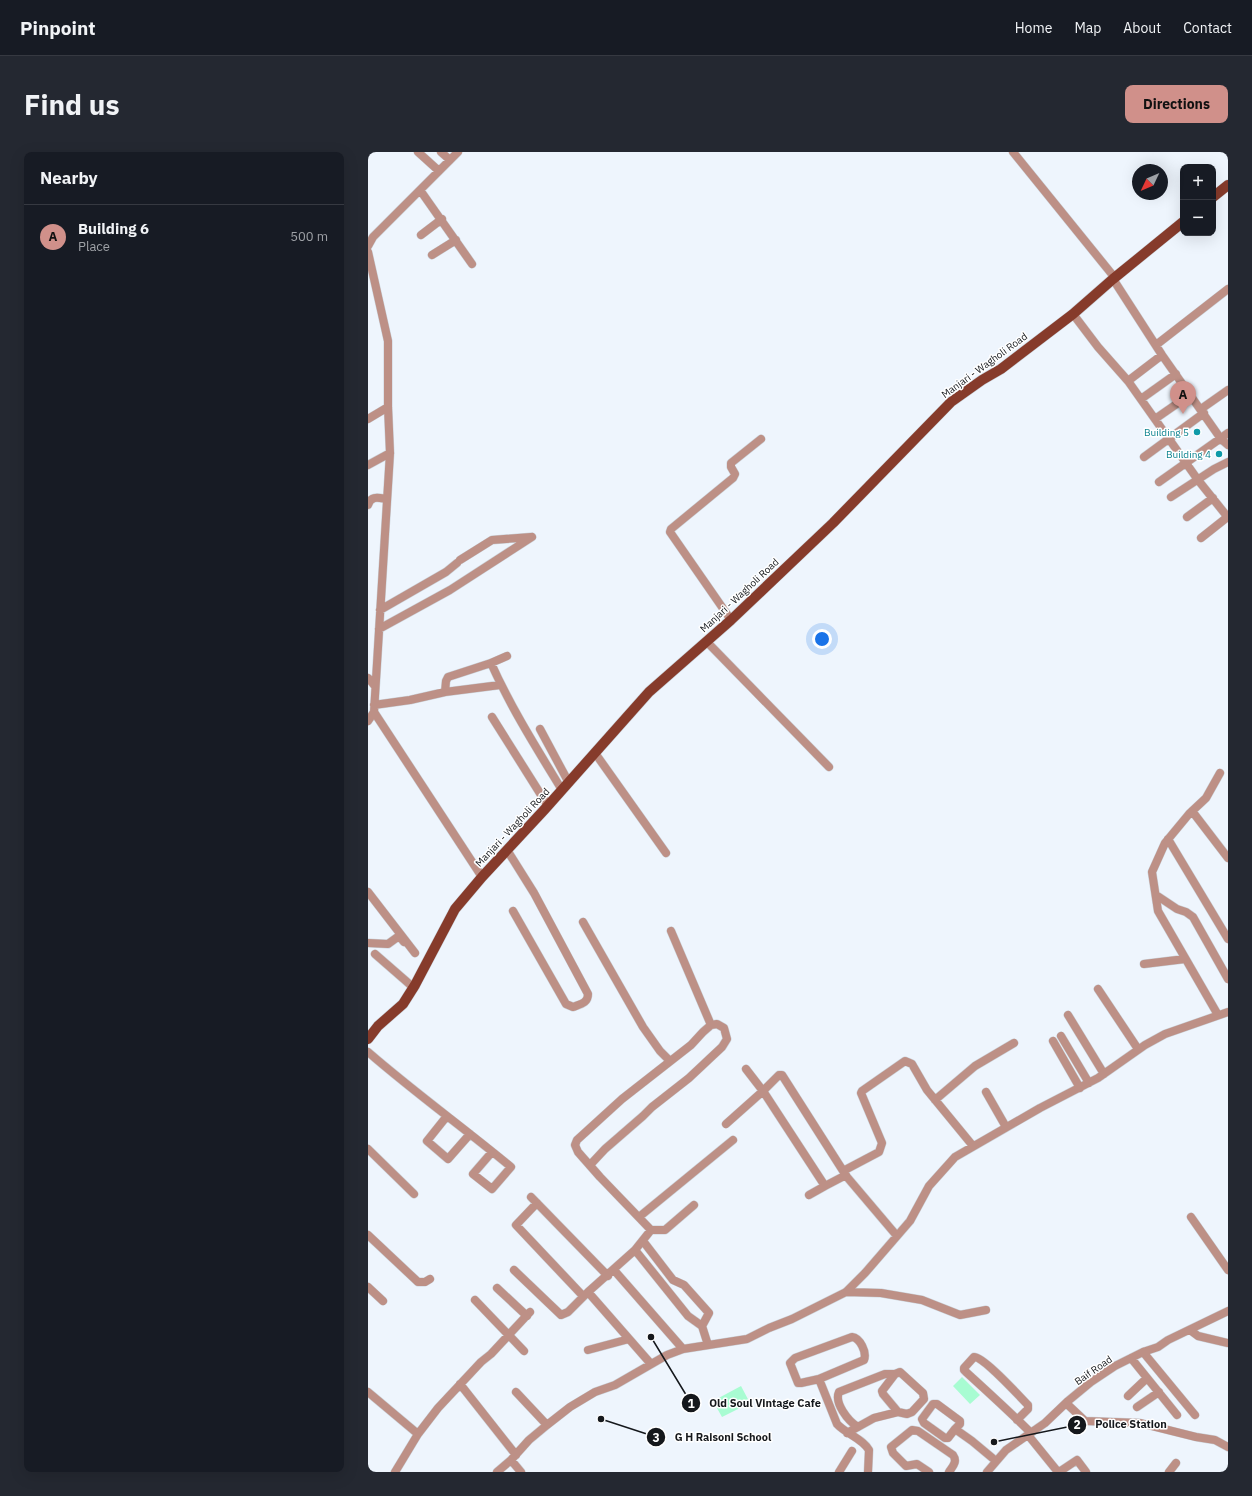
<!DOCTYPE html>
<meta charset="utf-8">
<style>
:root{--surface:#171b24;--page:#242831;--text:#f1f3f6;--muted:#9ea1a6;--line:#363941;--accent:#d0908a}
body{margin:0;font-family:"IBM Plex Sans",sans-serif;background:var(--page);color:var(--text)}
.controls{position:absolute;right:12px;top:12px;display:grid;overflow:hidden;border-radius:8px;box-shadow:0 4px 16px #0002}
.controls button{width:36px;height:36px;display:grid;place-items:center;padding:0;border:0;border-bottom:1px solid var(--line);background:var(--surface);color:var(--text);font:20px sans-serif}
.compass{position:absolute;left:764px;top:12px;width:36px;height:36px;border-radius:50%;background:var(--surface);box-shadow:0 4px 16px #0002;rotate:226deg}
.you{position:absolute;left:454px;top:487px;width:14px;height:14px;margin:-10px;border:3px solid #fff;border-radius:50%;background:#1a73e8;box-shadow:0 0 0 6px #1a73e833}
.badge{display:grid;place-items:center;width:26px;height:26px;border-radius:50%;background:var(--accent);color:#111;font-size:13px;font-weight:700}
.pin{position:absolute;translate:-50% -33px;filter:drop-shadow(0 1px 2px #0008)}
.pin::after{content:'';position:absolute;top:21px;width:14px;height:12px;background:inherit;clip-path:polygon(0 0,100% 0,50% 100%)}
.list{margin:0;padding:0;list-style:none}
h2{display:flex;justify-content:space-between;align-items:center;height:52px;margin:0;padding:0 16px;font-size:17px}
h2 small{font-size:13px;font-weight:400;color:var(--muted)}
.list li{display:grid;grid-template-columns:26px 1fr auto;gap:12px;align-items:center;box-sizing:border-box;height:64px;padding:0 16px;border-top:1px solid var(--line)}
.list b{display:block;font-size:15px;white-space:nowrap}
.list p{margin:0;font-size:13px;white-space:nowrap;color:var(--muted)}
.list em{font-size:13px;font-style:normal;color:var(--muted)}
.map{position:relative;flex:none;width:860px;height:1320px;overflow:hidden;border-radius:8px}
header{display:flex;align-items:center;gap:24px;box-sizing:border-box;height:56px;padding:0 20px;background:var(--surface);border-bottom:1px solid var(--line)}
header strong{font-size:19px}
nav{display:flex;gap:22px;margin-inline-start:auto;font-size:14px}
.intro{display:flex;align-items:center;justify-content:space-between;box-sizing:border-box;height:96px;padding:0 24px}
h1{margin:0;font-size:28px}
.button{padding:10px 18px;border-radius:8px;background:var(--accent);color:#111;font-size:14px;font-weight:700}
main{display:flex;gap:24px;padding:0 24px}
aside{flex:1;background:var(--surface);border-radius:8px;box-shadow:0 4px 16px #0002}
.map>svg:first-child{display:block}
.green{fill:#a8fcd2}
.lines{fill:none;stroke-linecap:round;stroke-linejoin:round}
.minor-casing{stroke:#cbd2d9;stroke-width:9}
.major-casing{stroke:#cbd2d9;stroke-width:11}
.minor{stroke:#bd9086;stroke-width:8}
.major{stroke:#863b2b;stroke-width:10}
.culture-dot{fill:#0f9aa8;stroke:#fff;stroke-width:1.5}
.labels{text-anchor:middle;stroke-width:3;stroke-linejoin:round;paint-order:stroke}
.street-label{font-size:10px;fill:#15181c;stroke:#fff}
.culture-label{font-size:10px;fill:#0d838f;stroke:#fff;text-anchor:end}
.leader{fill:none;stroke:#15181c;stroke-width:1.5}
.callout-dot{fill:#15181c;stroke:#fff;stroke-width:1.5}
.mark-label{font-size:12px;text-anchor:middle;font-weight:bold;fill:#fff}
.callout-label{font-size:11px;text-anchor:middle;font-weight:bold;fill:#15181c;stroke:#fff;stroke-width:3;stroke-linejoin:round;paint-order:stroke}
</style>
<header>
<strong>Pinpoint</strong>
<nav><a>Home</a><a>Map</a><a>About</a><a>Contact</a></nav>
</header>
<div class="intro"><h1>Find us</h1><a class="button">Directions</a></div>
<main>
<aside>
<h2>Nearby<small></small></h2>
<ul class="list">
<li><span class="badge">A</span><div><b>Building 6</b><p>Place</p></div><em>500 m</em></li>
</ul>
</aside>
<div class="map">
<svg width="860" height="1320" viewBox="0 0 860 1320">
<rect width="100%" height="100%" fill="#eef5fd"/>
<!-- green -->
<path class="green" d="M594,1225L612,1243L602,1252L585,1234Z
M373,1234L382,1251L354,1265L345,1249Z"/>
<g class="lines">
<!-- minor casing -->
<g class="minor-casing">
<path id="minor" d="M50,0L71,19
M73,0L82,8
M645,0L747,126
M52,38L104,112
M53,83L74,67
M0,94L5,85L90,0
M0,100L20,189V255L22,301L6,560L114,725
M64,103L88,88
M745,127L794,203L853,287L860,293
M705,162L730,195L760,229L830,328L858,363L857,367L833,386
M788,193L860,137
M760,229L794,203
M773,247L808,222
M833,257L860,238
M0,267L20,255
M787,267L823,242
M776,305L836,261
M0,313L22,301
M791,330L860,281
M803,345L846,317L860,310
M0,353C3,343 11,346 19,347
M819,365L845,346
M92,408L124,388L163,385
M12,458L78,420L89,411
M363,468L302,380L303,377L365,326L367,322L363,315V311L393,287
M11,477L82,438L164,385
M339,490L461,615
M123,511C143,556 169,597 194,638
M0,526L7,534
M77,540L78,529L80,525L123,511L139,504
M6,553L42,548L77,540L132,533
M124,565L180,654
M0,569L6,560
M172,577L201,631
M227,601L298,701
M824,659L860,706
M800,687L860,787
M139,698L166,741L220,842C220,851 213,852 205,855L198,852L145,759
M0,740L47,801
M788,743L809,757L818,760L825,765L860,827
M215,770L275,875L292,899L302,909
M303,779L343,873
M0,791L20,792L31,784L36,790
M7,802L46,836
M776,812L817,807
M730,837L770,897
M700,863L736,922
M850,863L790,759L784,720L797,691L821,662L838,646L852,621
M693,884L721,931
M685,889L712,936
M0,900C46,940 96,976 143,1015L124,1037L105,1022L124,1000
M378,917L395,939L411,923H414L479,1025L529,1084
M618,940L638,975
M567,948L607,914L646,891
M79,964L59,989L80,1007L102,982
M358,972L395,939L457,1034L478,1023
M0,997L46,1042
M222,1013L237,997L275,964L284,955L321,926L354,895L359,887L356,876L349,872L343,873L335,880L323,893L254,947L209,988L207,993L210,1000L232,1025L283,1078L267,1098L220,1140L283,1212
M475,1019L511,1000L514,991L493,941L494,939L537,909L544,912L559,938L605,994
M441,1043L457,1034
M163,1045L240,1124
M169,1051L148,1073L215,1144
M271,1065L365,988
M823,1065L860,1118
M283,1078H297L326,1053
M0,1083L50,1130H57L62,1127
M275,1089L305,1128L316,1133L341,1161L334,1174
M267,1098L320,1164L334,1174L340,1193
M146,1118L193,1163L200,1160L219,1141
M246,1118L315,1197
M0,1135L15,1149
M129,1136L159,1164
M478,1140L513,1141L554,1148L592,1163L618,1158
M107,1148L156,1199
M822,1178L830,1184L860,1191
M220,1198L261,1187
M775,1200L827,1263
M763,1206L809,1263
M451,1227L433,1231H430L422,1211L427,1206L484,1185C492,1186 499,1200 496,1208L451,1227L469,1272C478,1282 494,1286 501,1298L500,1320
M92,1232L148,1303
M0,1240L50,1282
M148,1240L179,1273
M760,1244L779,1226
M698,1251L717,1269L772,1271L828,1285L847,1288L860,1295
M769,1255L791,1240
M649,1268L660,1257V1253C651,1244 616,1205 606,1205L596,1216V1218L598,1220C620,1240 642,1260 663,1281
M490,1275C480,1269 466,1251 471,1240L517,1222H527
M587,1277L580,1286H577L556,1271L554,1267L565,1252H569L592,1269V1272L587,1277L604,1289L628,1309
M479,1281L506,1266L530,1260L539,1262L544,1260L556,1247L555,1241L532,1220L527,1222L514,1239L515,1242L530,1260
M660,1283L690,1320
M143,1308L153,1320
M27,1320L50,1282L70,1256L113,1210L123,1202L162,1160
M129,1320L143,1308L161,1288L179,1273L202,1255L227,1240L247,1233L299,1203L315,1197L379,1187L401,1176L424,1167L478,1140L497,1121L542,1069L561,1034L587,1005L672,956L730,926L777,893L797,882L860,860
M471,1320L484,1299
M561,1320L549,1312L538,1314L525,1301L523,1295L544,1278L550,1279L585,1303C590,1310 584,1315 581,1320
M619,1320L638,1298L677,1271L700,1249L723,1230L747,1214L775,1200L790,1195L800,1188L860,1159
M691,1320L709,1308L718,1320
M801,1320L808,1311"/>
</g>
<!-- major casing -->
<g class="major-casing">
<path id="major" d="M845,45L860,33
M0,887L10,874L35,852L47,833L87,757L114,725L177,657L281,540L363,468L465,371L583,250L614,228L633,217L705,162L745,127L815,70"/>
</g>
<!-- minor -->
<use href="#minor" class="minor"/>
<!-- major -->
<use href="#major" class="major"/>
</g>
<!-- markers -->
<g class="culture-dot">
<circle cx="829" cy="280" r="4"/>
<circle cx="851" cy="302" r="4"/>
</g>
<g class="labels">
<!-- street labels -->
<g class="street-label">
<text transform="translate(616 213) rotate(-36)" y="4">Manjari - Wagholi Road</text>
<text transform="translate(371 443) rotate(-43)" y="4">Manjari - Wagholi Road</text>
<text transform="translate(144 675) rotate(-47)" y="4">Manjari - Wagholi Road</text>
<text transform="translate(725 1218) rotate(-35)" y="4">Baif Road</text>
</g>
<!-- culture labels -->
<g class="culture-label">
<text x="821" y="284">Building 5</text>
<text x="843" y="306">Building 4</text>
</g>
</g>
<!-- callouts -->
<path class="leader" d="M283 1185L323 1251M626 1290L709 1273M233 1267L288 1285"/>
<g class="callout-dot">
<circle cx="283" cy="1185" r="4"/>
<circle cx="626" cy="1290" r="4"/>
<circle cx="233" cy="1267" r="4"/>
<circle cx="323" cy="1251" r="10"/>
<circle cx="709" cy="1273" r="10"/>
<circle cx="288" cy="1285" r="10"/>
</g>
<g class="mark-label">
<text x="323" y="1256">1</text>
<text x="709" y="1277">2</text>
<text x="288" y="1290">3</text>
</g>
<g class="callout-label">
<text x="397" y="1255">Old Soul Vintage Cafe</text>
<text x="763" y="1276">Police Station</text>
<text x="355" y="1289">G H Raisoni School</text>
</g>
</svg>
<div class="controls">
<button>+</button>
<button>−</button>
</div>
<svg class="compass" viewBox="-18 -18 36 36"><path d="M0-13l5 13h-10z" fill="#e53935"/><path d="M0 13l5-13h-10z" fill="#9ea1a6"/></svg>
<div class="you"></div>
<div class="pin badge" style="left:815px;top:262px">A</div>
</div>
</main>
